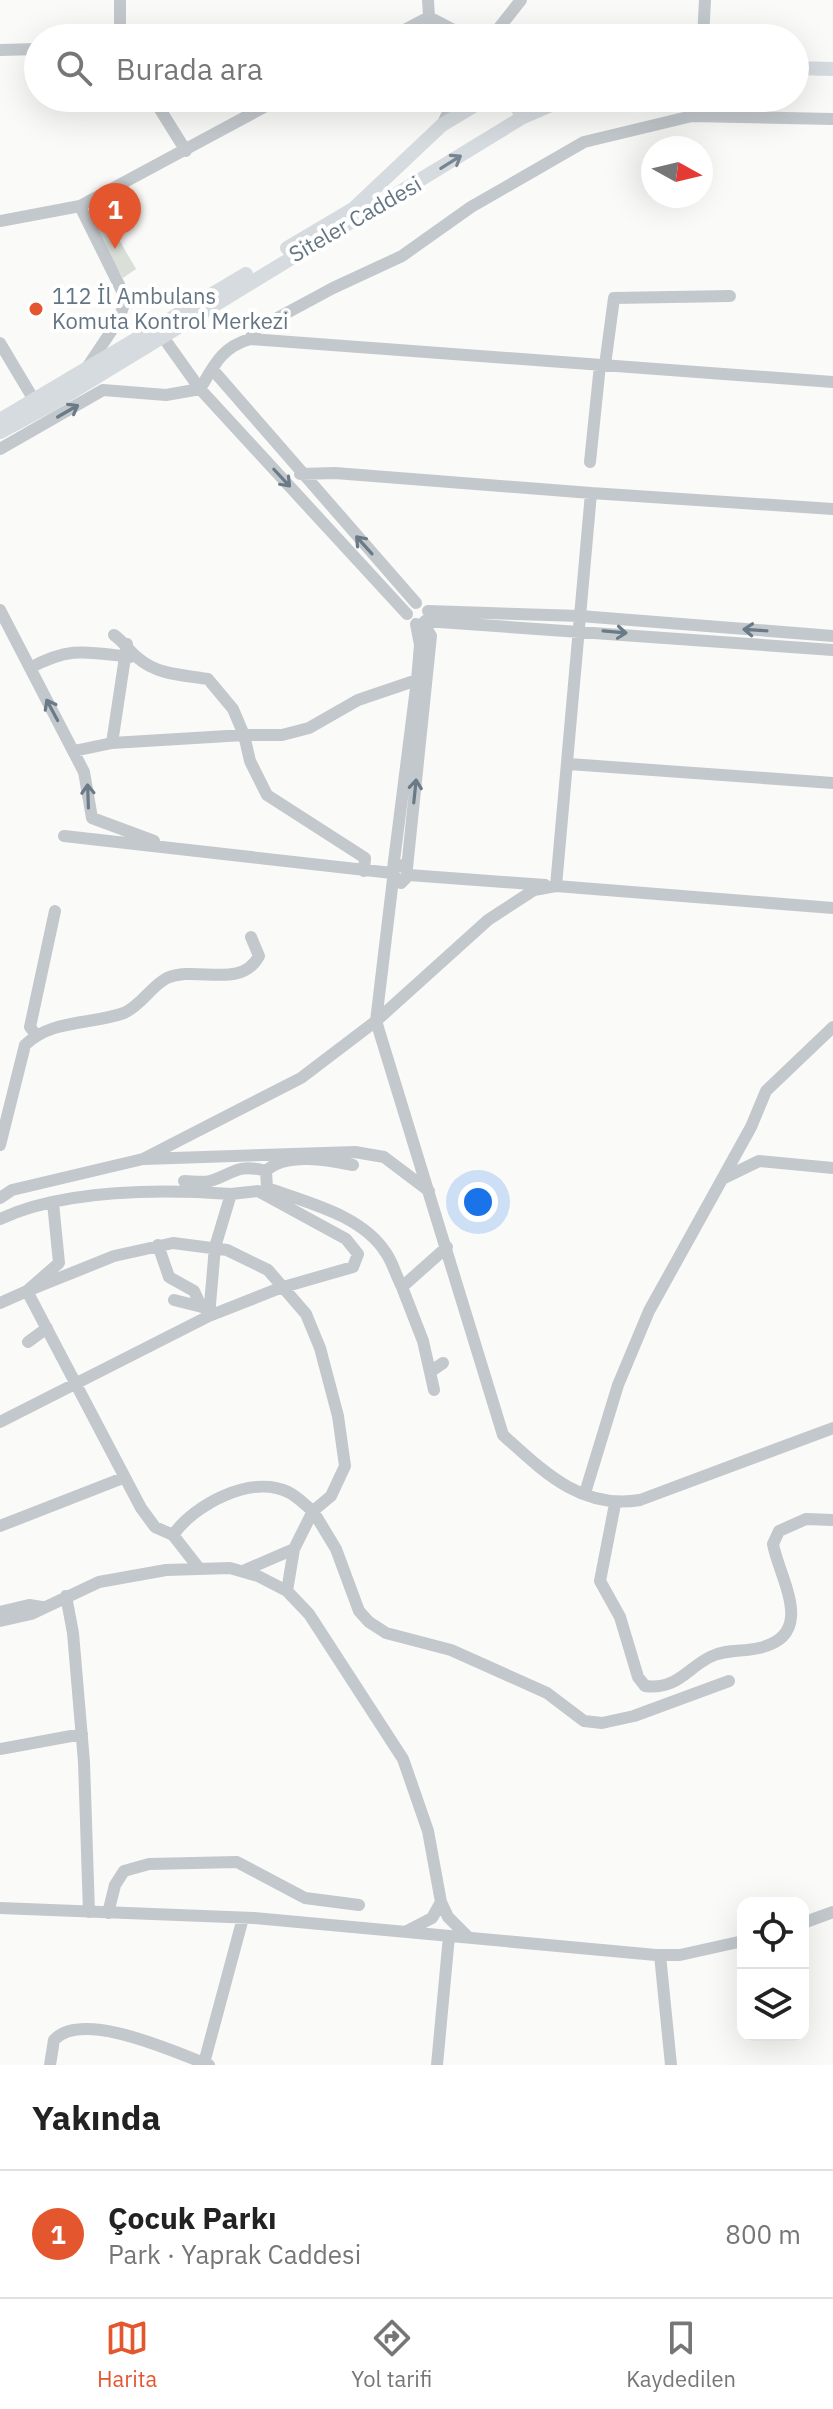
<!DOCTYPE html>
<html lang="tr">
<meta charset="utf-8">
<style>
:root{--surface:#fff;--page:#f2f2f2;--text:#222;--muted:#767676;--line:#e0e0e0;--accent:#e4572e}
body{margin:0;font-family:"IBM Plex Sans",sans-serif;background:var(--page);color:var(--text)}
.controls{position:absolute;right:24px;bottom:24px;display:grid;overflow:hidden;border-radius:16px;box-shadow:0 8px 32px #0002}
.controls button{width:72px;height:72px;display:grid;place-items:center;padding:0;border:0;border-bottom:2px solid var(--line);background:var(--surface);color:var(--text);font:40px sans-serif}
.compass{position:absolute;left:641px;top:136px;width:72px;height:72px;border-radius:50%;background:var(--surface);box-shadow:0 8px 32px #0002;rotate:98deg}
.you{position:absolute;left:478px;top:1202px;width:28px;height:28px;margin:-20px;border:6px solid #fff;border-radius:50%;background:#1a73e8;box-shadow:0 0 0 12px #1a73e833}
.badge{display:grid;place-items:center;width:52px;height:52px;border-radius:50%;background:var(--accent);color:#fff;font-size:26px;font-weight:700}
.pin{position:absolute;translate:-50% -66px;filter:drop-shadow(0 2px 4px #0008)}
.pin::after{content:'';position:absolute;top:42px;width:28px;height:24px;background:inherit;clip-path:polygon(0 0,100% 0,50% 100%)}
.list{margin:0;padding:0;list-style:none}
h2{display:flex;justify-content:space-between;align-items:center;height:104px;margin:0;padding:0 32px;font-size:34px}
h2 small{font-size:26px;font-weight:400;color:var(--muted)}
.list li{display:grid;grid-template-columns:52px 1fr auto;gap:24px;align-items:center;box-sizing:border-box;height:128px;padding:0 32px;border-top:2px solid var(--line)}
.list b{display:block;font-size:30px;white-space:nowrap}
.list p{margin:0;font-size:26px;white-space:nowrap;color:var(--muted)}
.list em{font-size:26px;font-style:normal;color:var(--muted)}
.icon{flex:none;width:44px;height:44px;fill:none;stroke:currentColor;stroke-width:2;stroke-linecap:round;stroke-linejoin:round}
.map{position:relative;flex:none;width:833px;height:2065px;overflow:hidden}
.search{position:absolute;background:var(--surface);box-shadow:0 8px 32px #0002;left:24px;right:24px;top:24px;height:88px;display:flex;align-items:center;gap:20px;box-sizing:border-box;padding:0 28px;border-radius:44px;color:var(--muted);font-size:30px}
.sheet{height:232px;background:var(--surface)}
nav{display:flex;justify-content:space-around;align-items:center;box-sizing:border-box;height:112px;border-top:2px solid var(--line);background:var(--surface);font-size:22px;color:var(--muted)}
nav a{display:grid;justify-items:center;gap:4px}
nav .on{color:var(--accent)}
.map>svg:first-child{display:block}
.green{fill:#dadfd7}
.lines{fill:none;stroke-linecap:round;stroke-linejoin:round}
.minor{stroke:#c3c8cc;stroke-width:12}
.major{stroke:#d6dbdf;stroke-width:14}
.oneway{stroke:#768591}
.oneway2{stroke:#6a7a87}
.poi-dot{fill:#e4572e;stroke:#fff;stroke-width:3}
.labels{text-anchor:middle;stroke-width:8;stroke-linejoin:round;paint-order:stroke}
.street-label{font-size:22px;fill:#657683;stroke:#fff}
.poi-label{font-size:22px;fill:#657683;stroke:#fff;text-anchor:start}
</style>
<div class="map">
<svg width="833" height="2065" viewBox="0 0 833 2065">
<rect width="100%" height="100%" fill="#fafaf8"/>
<!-- green -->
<path class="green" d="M110,224L136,269L123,278L94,229Z"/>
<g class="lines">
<!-- minor -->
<path class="minor" d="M120,0V38
M428,0L429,17
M429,17L469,38
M389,38L429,17
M491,38L521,0
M703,38L705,0
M0,50L38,49
M153,98L186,151
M442,125L455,98
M80,206L126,299L118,321L86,369
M0,221L80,206L281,98
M163,337L200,389C214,365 222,347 250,339L833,382
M250,339L255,330L333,288L402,256L471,207L584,142L692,116L833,119
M0,343L34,400
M605,365L614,298L730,296
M213,370L416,603
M0,449L103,390L166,395L200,389L407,614
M590,462L600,365
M300,474L335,473L591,493
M833,509L591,493L556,886L833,908
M0,610L84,772L92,818L154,841
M428,611L580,616L833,636
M425,621L833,650
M114,635C124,642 129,651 138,658C157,675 184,675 208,679L233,709L244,735H282L309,728L358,700L417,680
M30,668C70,646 87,652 130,657
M112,743L244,735L250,761L267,795L365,858L364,871
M74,751L112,743L127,644
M569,764L833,783
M64,836L392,873L401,883L409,875L403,865L395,867L392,873
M407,868L431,636L423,623
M393,869L417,680L420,645L416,624
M409,875L545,885
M393,879L376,1021L503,1435C543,1471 581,1510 640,1500L833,1428
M36,1035L30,1027L55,911
M0,1145L25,1045C52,1019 90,1025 124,1013C142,1005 151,986 167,978C196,965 241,990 259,956L251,937
M144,1159L355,1152L384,1157L429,1191
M353,1165C328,1160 286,1152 266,1171L267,1188C308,1203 362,1215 386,1253C393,1263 396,1276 402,1287L447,1247
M722,1179L759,1161L833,1168
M184,1181C191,1181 203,1183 210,1181C233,1174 237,1163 266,1171
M0,1198L12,1190L143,1159L301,1078L376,1021L488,920L534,890L556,886
M0,1219C65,1189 159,1189 231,1194L215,1247L209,1316
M158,1245L169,1277L194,1291L200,1304
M402,1287L423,1341L430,1372L443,1363
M174,1300L202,1307
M0,1303L27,1291L59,1263L53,1203
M28,1342L47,1328
M430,1372L434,1390
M0,1422L209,1316L280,1288L353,1267L358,1254L346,1239L258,1191L231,1194
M585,1493L618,1385L649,1311L751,1127L766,1091L833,1027
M615,1504L600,1581L620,1617L638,1677L645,1686C677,1690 686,1669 710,1657C725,1649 743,1652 759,1648C818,1635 779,1578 773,1544L779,1531L806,1519L833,1520
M0,1526L123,1478
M173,1535C194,1505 251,1474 288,1492C297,1496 305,1505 313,1511L331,1496L345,1466L338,1416L320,1348L306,1314L268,1270L227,1250L173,1243L114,1256L27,1291L141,1508L155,1527L173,1535L198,1567
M243,1571L294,1549
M287,1591L294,1549L313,1511L336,1549L359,1611L369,1622L386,1633L451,1650L547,1693L584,1721L602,1723L634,1716L729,1681
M66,1596L73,1633L84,1762L89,1912
M0,1612L29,1605L42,1607
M0,1621L31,1614L99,1582L166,1570L230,1568L258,1576L287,1591L309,1614L403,1759L428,1831L441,1902
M0,1749L82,1734
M0,1908L254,1918L656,1955H680L743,1941
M108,1913L115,1885L124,1871L149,1864L237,1862L305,1898L359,1905
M803,1923L833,1912
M407,1931L432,1918L441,1902L448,1917L468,1937
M660,1955L671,2065
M204,2063L243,1918
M50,2065L54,2040C82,2009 175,2052 209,2065
M437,2065L449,1936"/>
<!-- major -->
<path class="major" d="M795,68L833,69
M511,98L523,117
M287,248L353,209L442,125L487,98
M0,420L246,274
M0,432L54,403L523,117L567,98"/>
</g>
<!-- one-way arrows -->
<defs><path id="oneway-shaft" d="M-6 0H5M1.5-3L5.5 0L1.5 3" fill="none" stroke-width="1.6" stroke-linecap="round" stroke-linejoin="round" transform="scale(2)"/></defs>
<use class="oneway" href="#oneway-shaft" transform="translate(451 162) rotate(-32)"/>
<g class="oneway2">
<use href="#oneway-shaft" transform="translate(68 411) rotate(-30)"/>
<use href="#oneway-shaft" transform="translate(282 478) rotate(47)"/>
<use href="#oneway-shaft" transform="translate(364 545) rotate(-132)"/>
<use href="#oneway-shaft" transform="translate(755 630) rotate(-176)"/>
<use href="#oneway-shaft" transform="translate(615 632) rotate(5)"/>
<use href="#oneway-shaft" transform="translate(52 710) rotate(-118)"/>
<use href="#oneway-shaft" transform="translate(415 791) rotate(-84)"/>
<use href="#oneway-shaft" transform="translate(88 796) rotate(-92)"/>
</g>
<!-- markers -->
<circle class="poi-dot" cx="36" cy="309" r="8"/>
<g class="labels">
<!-- street labels -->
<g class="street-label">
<text transform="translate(355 219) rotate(-30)" y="8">Siteler Caddesi</text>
</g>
<!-- poi labels -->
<g class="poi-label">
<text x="52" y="304">112 İl Ambulans<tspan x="52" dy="25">Komuta Kontrol Merkezi</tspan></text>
</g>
</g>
</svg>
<div class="controls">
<button><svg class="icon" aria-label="locate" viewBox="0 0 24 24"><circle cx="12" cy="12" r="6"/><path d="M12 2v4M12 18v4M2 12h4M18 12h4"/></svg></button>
<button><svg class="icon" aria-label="layers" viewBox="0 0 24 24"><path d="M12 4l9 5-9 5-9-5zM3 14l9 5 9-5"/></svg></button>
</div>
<svg class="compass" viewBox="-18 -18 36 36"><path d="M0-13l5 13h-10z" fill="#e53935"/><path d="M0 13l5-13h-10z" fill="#767676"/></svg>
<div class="you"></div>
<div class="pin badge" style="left:115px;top:249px">1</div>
<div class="search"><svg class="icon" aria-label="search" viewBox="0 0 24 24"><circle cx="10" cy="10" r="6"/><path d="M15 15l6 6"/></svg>Burada ara</div>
</div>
<section class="sheet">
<h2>Yakında<small></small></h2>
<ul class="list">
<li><span class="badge">1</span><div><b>Çocuk Parkı</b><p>Park · Yaprak Caddesi</p></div><em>800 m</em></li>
</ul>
</section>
<nav>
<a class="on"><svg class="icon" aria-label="map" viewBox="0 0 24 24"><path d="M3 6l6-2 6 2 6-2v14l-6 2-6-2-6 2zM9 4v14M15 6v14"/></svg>Harita</a>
<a><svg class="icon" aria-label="directions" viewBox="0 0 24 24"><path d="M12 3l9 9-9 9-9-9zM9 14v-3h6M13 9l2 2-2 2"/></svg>Yol tarifi</a>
<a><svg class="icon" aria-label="saved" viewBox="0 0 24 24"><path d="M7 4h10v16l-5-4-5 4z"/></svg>Kaydedilen</a>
</nav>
